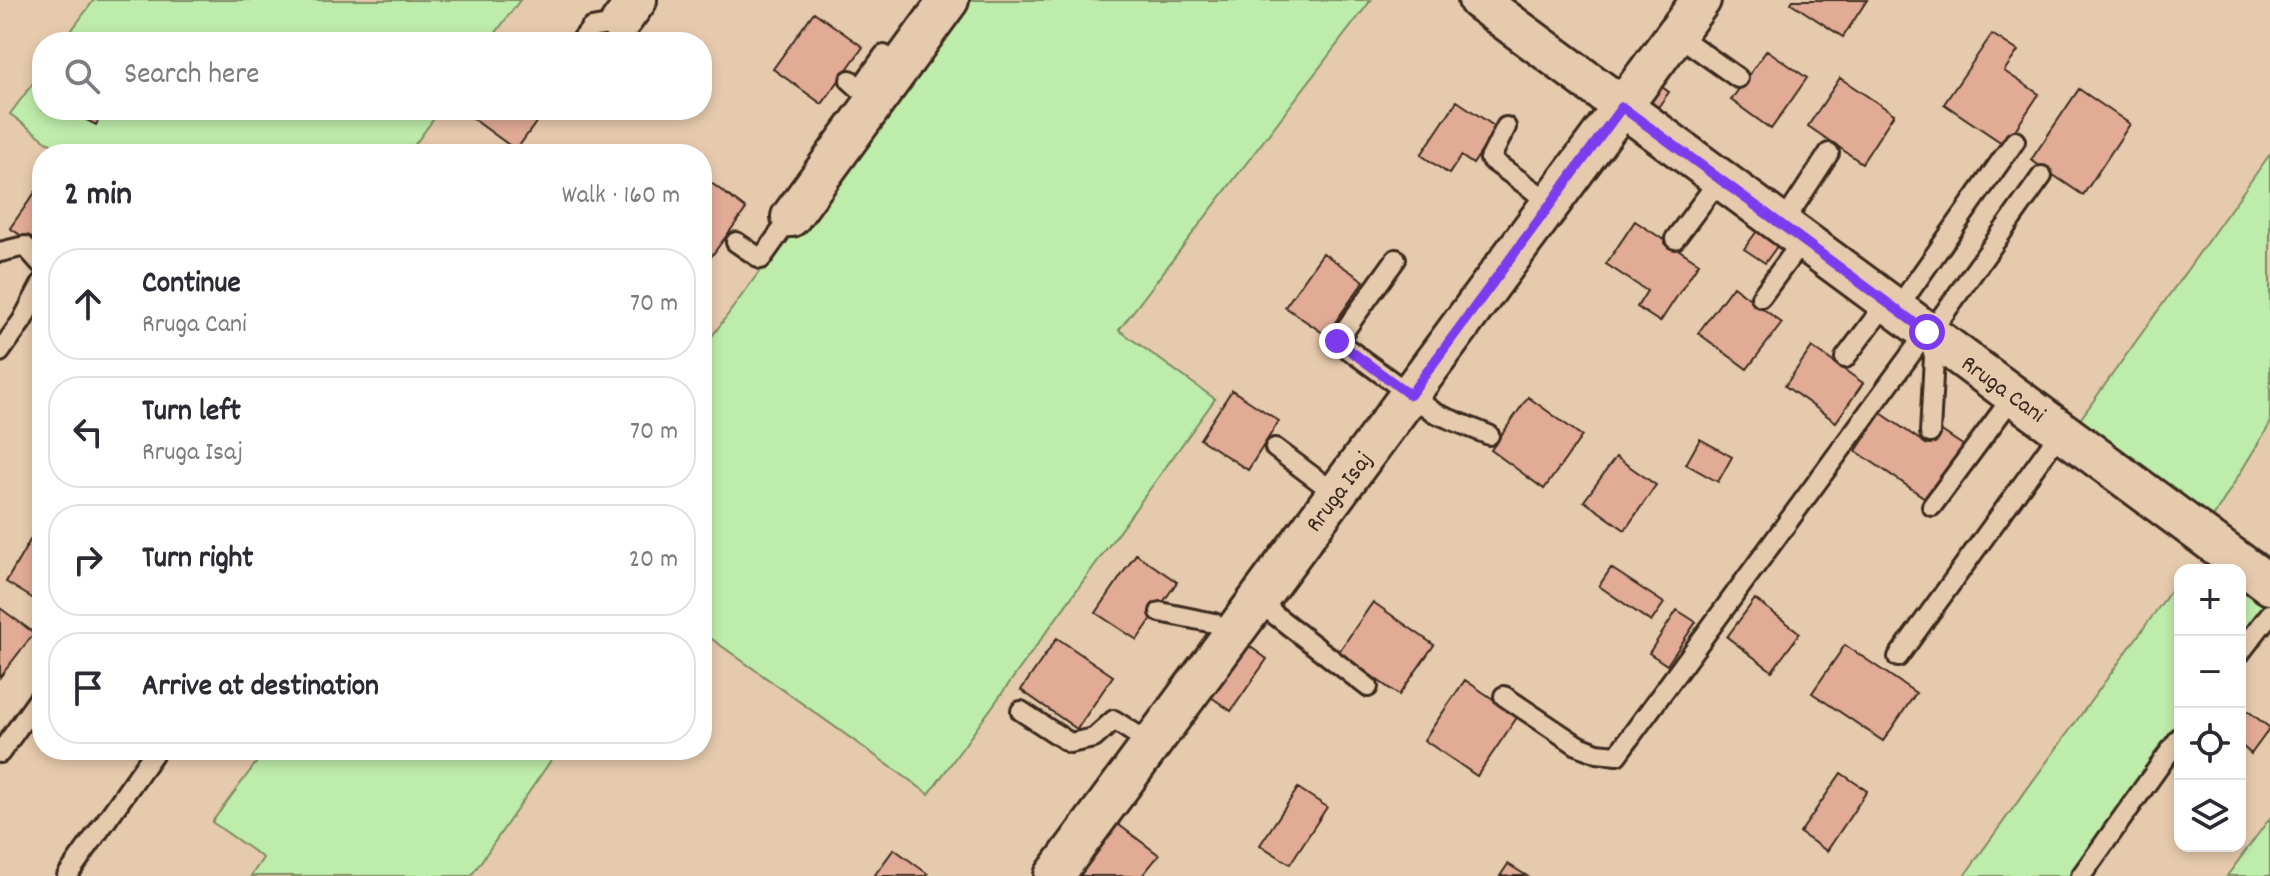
<!DOCTYPE html>
<meta charset="utf-8">
<style>
:root{--surface:#fff;--page:#f7f7f7;--text:#2b2b33;--muted:#7c7c81;--line:#e1e1e2}
body{margin:0;font-family:Dekko,sans-serif;background:var(--page);color:var(--text)}
.controls{position:absolute;right:24px;bottom:24px;display:grid;overflow:hidden;border-radius:16px;box-shadow:0 4px 12px #0003}
.controls button{width:72px;height:72px;display:grid;place-items:center;padding:0;border:0;border-bottom:2px solid var(--line);background:var(--surface);color:var(--text);font:40px sans-serif}
.stop{position:absolute;width:24px;height:24px;margin:-18px;border:6px solid #7c3aed;border-radius:50%;background:#fff}
.stop.end{background:#7c3aed;border-color:#fff;box-shadow:0 2px 8px #0008}
.list{margin:0;padding:0;list-style:none}
h2{display:flex;justify-content:space-between;align-items:center;height:104px;margin:0;padding:0 32px;font-size:34px}
h2 small{font-size:26px;font-weight:400;color:var(--muted)}
.list li{display:grid;grid-template-columns:52px 1fr auto;gap:24px;align-items:center;box-sizing:border-box;height:112px;margin:0 16px 16px;padding:0 16px;border:2px solid var(--line);border-radius:32px}
.list b{display:block;font-size:30px;white-space:nowrap}
.list p{margin:0;font-size:26px;white-space:nowrap;color:var(--muted)}
.list em{font-size:26px;font-style:normal;color:var(--muted)}
.icon{flex:none;width:44px;height:44px;fill:none;stroke:currentColor;stroke-width:2;stroke-linecap:round;stroke-linejoin:round}
.map{position:relative;flex:none;width:2270px;height:876px;overflow:hidden}
.search{position:absolute;background:var(--surface);box-shadow:0 4px 12px #0003;left:32px;top:32px;width:680px;height:88px;display:flex;align-items:center;gap:20px;box-sizing:border-box;padding:0 28px;border-radius:32px;color:var(--muted);font-size:30px}
.panel{position:absolute;background:var(--surface);box-shadow:0 4px 12px #0003;left:32px;top:144px;width:680px;height:616px;border-radius:32px}
.map>svg:first-child{display:block}
.green{fill:#beecaa;stroke:#7c8b64;stroke-width:2}
.building{fill:#e1ab96;stroke:#3b2a1e;stroke-width:2}
.lines{fill:none;stroke-linecap:round;stroke-linejoin:round}
.lane-casing{stroke:#3b2a1e;stroke-width:24}
.street-casing{stroke:#3b2a1e;stroke-width:44}
.lane{stroke:#e6caad;stroke-width:18}
.street{stroke:#e6caad;stroke-width:38}
.route{stroke:#7c3aed;stroke-width:10}
.labels{text-anchor:middle;stroke-width:7;stroke-linejoin:round;paint-order:stroke}
.street-label{font-size:24px;fill:#3b2a1e;stroke:#e6caad}
</style>
<div class="map">
<svg width="2270" height="876" viewBox="0 0 2270 876">
<rect width="100%" height="100%" fill="#e6caad"/>
<filter id="ink" filterUnits="userSpaceOnUse"><feTurbulence type="fractalNoise" baseFrequency=".0125" numOctaves="2"/><feDisplacementMap in="SourceGraphic" scale="16" xChannelSelector="R" yChannelSelector="G"/><feConvolveMatrix kernelMatrix="1 2 1 2 8 2 1 2 1" color-interpolation-filters="sRGB"/></filter>
<g filter="url(#ink)">
<!-- green -->
<path class="green" d="M94,0H520L489,42H63Z
M958,0H1371L1119,330L1215,399L929,794L702,632V350Z
M42,71V110H440L408,154H64L10,114Z
M2270,154V424L2209,524L2079,421Z
M2180,578V754L2091,876H1964Z
M2240,581L2270,603V630L2240,671Z
M247,750H558L471,876H251L263,858L212,822L259,759Z
M2270,818V876H2227Z"/>
<!-- building -->
<path class="building" d="M1793,0H1867L1843,37L1791,3Z
M814,12L863,47L822,104L773,69Z
M1992,34L2018,51L2004,71L2039,94L2005,145L1944,104Z
M1767,50L1807,78L1771,129L1731,100Z
M1840,78L1894,114L1862,163L1808,126Z
M1655,82L1669,92L1654,113L1639,103Z
M2079,89L2130,124L2083,195L2031,160Z
M1457,101L1497,128L1473,164L1461,156L1449,174L1421,155Z
M76,110H100L103,112L96,125L75,114Z
M461,110H545L516,150Z
M702,176L746,209L705,265L702,263Z
M41,184L42,185V250L10,228Z
M1635,221L1699,263L1660,322L1637,307L1647,291L1606,264Z
M1762,224L1783,238L1765,263L1744,249Z
M1323,253L1364,281L1326,335L1285,307Z
M1733,286L1782,323L1747,369L1698,333Z
M1812,347L1863,383L1836,422L1785,386Z
M1232,390L1279,421L1248,470L1200,439Z
M1528,397L1582,436L1544,489L1491,450Z
M1881,413L1926,444L1937,428L1967,448L1931,502L1856,451Z
M1700,439L1732,457L1718,482L1686,464Z
M1616,457L1656,485L1625,530L1584,501Z
M36,530L42,534V604L6,582Z
M1136,554L1177,582L1137,640L1096,613Z
M1611,568L1664,603L1651,622L1599,586Z
M1755,599L1800,633L1772,671L1727,637Z
M1373,602L1434,645L1399,695L1338,653Z
M0,608L34,633L0,677Z
M1677,610L1696,622L1667,665L1649,653Z
M1057,638L1113,676L1077,729L1021,690Z
M1241,640L1267,659L1231,711L1204,692Z
M1845,645L1916,693L1883,741L1812,693Z
M1465,680L1518,716L1477,776L1424,740Z
M2240,705L2270,728L2251,754L2240,744Z
M1841,773L1867,791L1827,851L1800,833Z
M1298,788L1327,807L1290,864L1260,845Z
M1111,819L1159,855L1142,876H1072Z
M894,849L928,874L926,876H874Z
M1508,864L1527,876H1500Z"/>
<g class="lines">
<!-- lane casing -->
<g class="lane-casing">
<path id="lane" d="M1676,34L1738,78
M580,42L591,28L620,23
M850,80L860,89L884,55L900,67
M1506,127L1490,159L1551,203
M1782,225L1829,153
M1675,239L1720,179
M736,242L761,259L791,217
M0,252L25,246L42,265
M1396,259L1337,341L1435,413L1489,435
M1761,297L1803,240
M1897,309L2015,141
M1929,339L1934,356L1930,433
M0,352L22,321L42,283
M1845,358L1887,302
M1275,448L1336,494
M1932,506L2014,395
M1259,598L1275,615L1368,687
M1160,612L1214,623L1232,636
M2240,653L2270,614
M1898,657L2061,431
M1504,696L1577,745L1597,753L1617,755L1927,332L1943,315L2042,176
M1021,711L1070,743L1094,738L1114,720L1151,744
M0,753L42,694
M67,876L156,750
M2081,876L2180,737"/>
</g>
<!-- street casing -->
<g class="street-casing">
<path id="street" d="M1478,0L2270,585
M620,23L637,0
M791,217L949,0
M1054,876L1701,0"/>
</g>
<!-- lane -->
<use href="#lane" class="lane"/>
<!-- street -->
<use href="#street" class="street"/>
</g>
</g>
<g class="lines" filter="url(#ink)">
<!-- route -->
<path class="route" d="M1337,341L1410,395L1622,107L1927,332"/>
</g>
<g class="labels">
<!-- street labels -->
<g class="street-label">
<text transform="translate(2004 388) rotate(36)" y="8">Rruga Cani</text>
<text transform="translate(1338 491) rotate(-53)" y="8">Rruga Isaj</text>
</g>
</g>
</svg>
<div class="controls">
<button>+</button>
<button>−</button>
<button><svg class="icon" aria-label="locate" viewBox="0 0 24 24"><circle cx="12" cy="12" r="6"/><path d="M12 2v4M12 18v4M2 12h4M18 12h4"/></svg></button>
<button><svg class="icon" aria-label="layers" viewBox="0 0 24 24"><path d="M12 4l9 5-9 5-9-5zM3 14l9 5 9-5"/></svg></button>
</div>
<div class="stop" style="left:1927px;top:332px"></div>
<div class="stop end" style="left:1337px;top:341px"></div>
<div class="search"><svg class="icon" aria-label="search" viewBox="0 0 24 24"><circle cx="10" cy="10" r="6"/><path d="M15 15l6 6"/></svg>Search here</div>
<section class="panel">
<h2>2 min<small>Walk · 160 m</small></h2>
<ul class="list">
<li><svg class="icon" aria-label="ahead" viewBox="0 0 24 24"><path d="M12 20V5M6 11l6-6 6 6"/></svg><div><b>Continue</b><p>Rruga Cani</p></div><em>70 m</em></li>
<li><svg class="icon" aria-label="left" viewBox="0 0 24 24"><path d="M17 20v-9H6M10 6l-5 5 5 5"/></svg><div><b>Turn left</b><p>Rruga Isaj</p></div><em>70 m</em></li>
<li><svg class="icon" aria-label="right" viewBox="0 0 24 24"><path d="M7 20v-9h11M14 6l5 5-5 5"/></svg><div><b>Turn right</b></div><em>20 m</em></li>
<li><svg class="icon" aria-label="arrive" viewBox="0 0 24 24"><path d="M6 21V4h12l-3 4 3 4H6"/></svg><div><b>Arrive at destination</b></div></li>
</ul>
</section>
</div>
